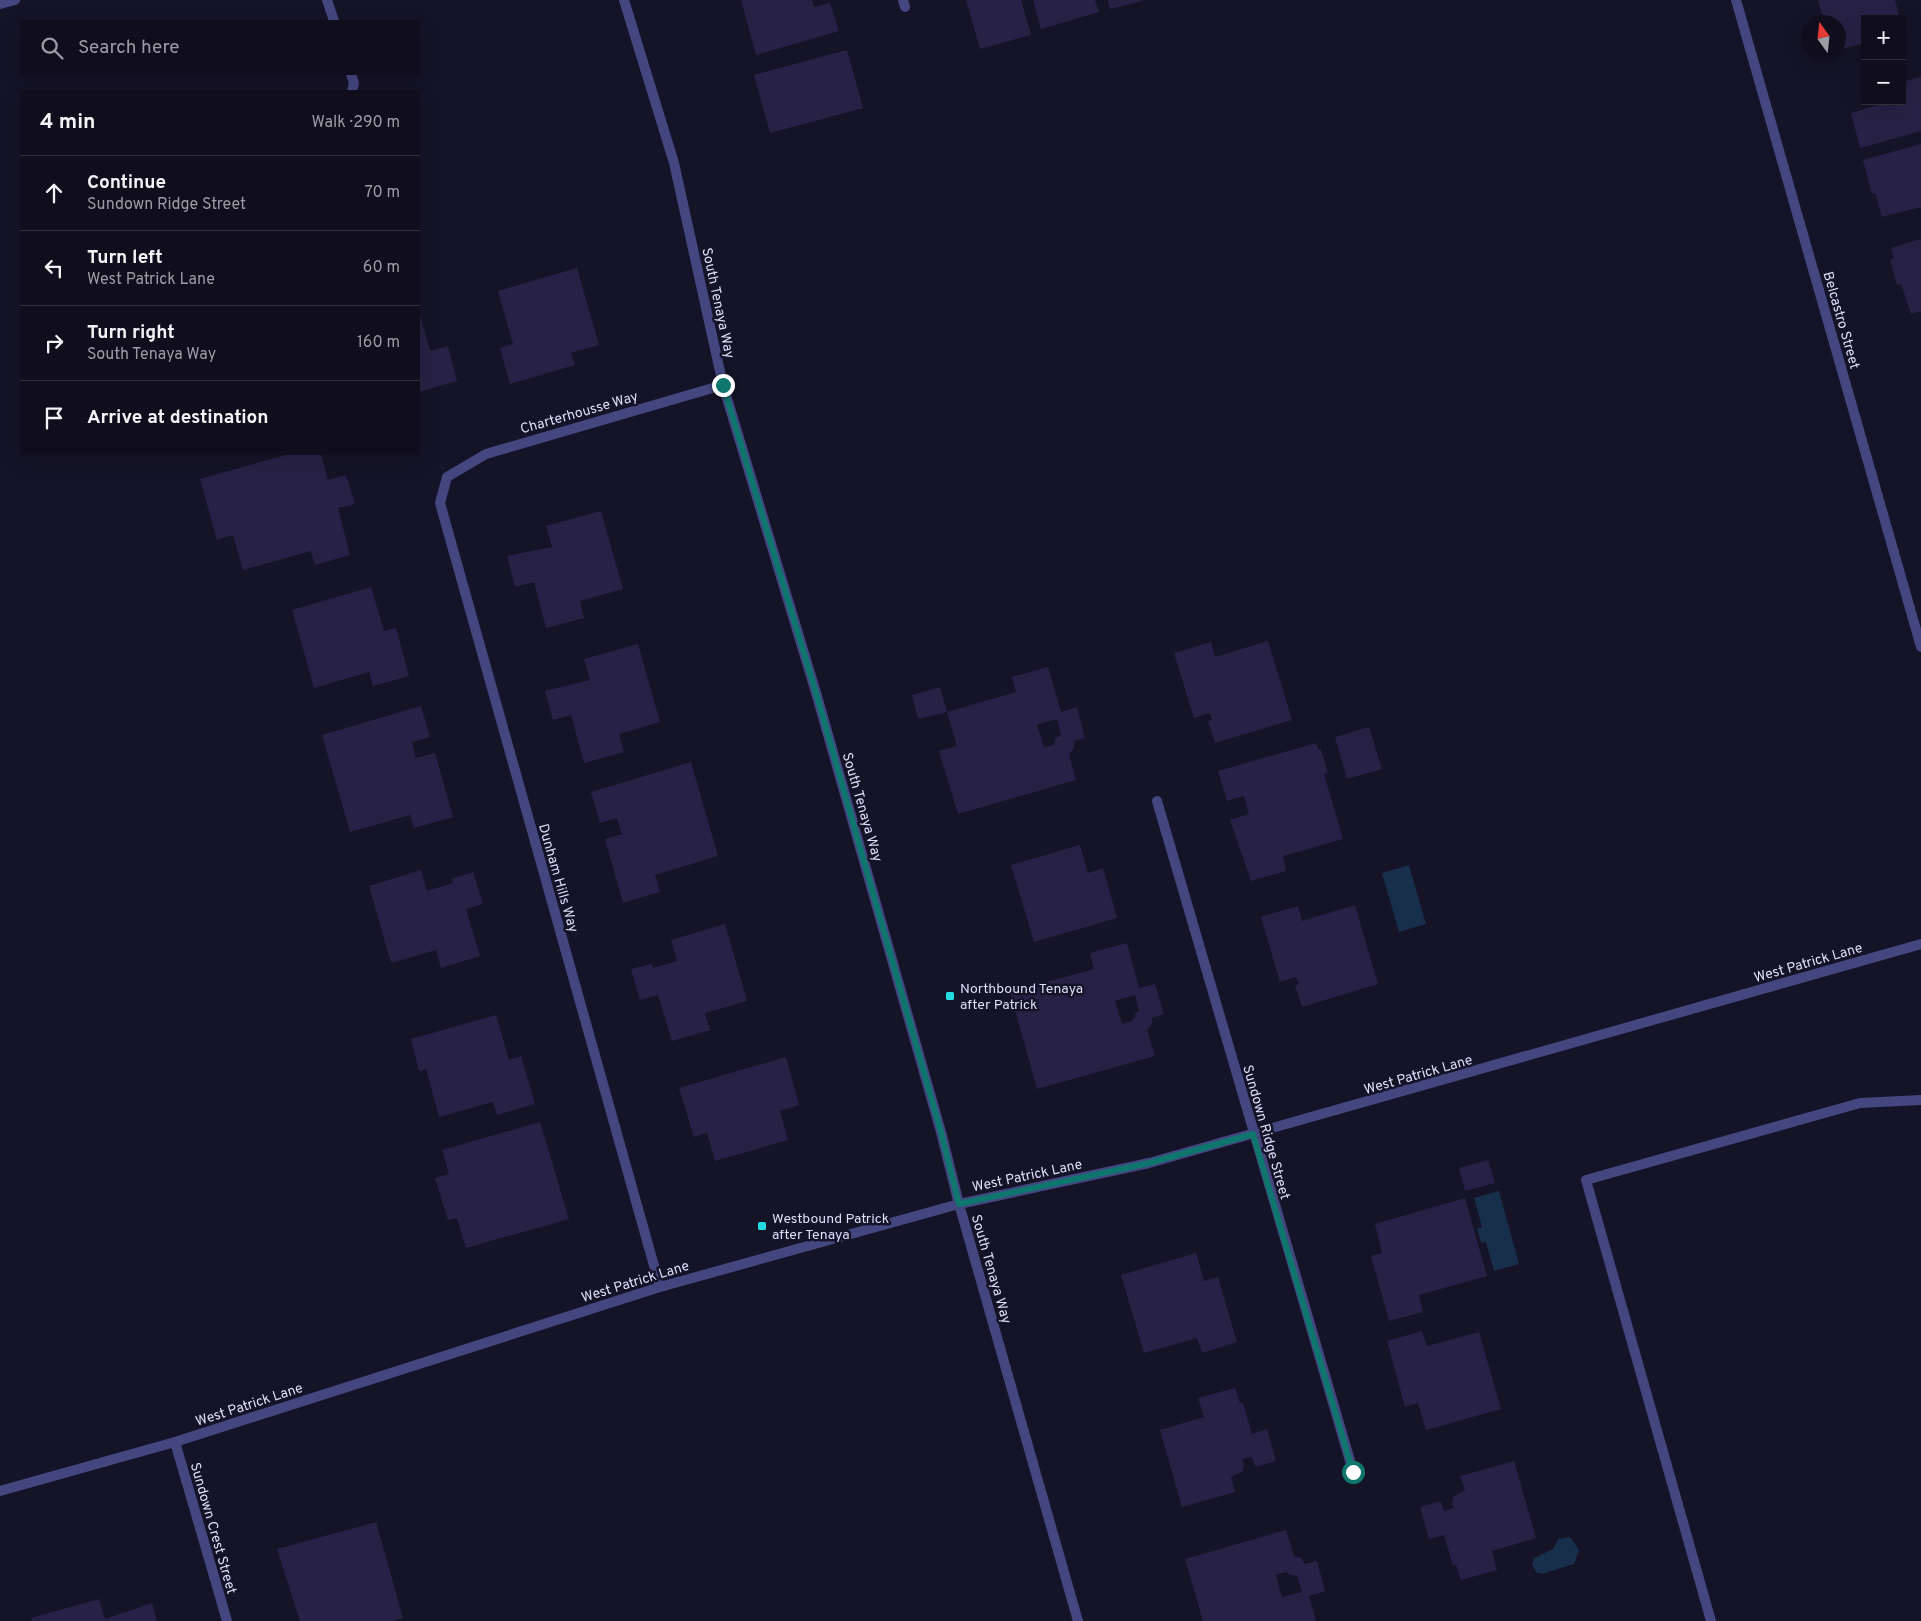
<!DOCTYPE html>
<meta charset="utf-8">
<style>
:root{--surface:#100e1d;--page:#1e1c2a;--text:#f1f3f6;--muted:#9c9ca4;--line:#302e3b}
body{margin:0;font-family:Overpass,sans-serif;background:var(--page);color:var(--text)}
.controls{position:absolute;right:15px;top:15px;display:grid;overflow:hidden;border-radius:0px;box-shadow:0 5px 20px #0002}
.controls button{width:45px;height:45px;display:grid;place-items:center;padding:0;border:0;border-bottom:1px solid var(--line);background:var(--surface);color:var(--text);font:25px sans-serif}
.compass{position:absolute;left:1801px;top:15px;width:45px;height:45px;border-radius:50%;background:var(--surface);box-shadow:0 5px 20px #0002;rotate:345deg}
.stop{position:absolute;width:15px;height:15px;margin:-11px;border:4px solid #0f766e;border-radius:50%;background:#fff}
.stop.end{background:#0f766e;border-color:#fff;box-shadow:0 1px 5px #0008}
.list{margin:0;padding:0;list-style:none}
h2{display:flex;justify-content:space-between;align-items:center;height:65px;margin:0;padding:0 20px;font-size:21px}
h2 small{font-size:16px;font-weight:400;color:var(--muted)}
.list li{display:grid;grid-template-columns:32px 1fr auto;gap:15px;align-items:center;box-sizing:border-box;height:75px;padding:0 20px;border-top:1px solid var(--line)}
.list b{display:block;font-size:19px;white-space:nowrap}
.list p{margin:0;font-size:16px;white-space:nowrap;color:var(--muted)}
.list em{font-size:16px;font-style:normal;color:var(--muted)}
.icon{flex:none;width:28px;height:28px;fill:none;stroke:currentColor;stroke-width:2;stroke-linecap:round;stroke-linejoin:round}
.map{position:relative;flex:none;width:1921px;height:1621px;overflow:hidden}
.search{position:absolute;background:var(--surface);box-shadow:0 5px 20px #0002;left:20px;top:20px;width:400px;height:55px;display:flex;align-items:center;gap:12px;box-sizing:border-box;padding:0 18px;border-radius:0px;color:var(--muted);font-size:19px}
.panel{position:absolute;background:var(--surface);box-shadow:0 5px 20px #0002;left:20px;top:90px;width:400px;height:365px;border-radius:0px}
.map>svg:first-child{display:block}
.water{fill:#182f4b}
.building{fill:#272245;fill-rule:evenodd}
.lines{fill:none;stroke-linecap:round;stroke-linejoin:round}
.service{stroke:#444680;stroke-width:10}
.minor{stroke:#444680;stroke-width:10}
.tertiary{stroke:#444680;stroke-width:10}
.route{stroke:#0f766e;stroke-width:6}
.poi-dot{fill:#22dce2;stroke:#151327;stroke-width:2}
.labels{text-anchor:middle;stroke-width:5;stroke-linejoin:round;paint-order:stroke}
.street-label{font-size:14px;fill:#dfdefb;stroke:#151327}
.poi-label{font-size:14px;fill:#dfdefb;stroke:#151327;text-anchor:start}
</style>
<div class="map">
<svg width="1921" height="1621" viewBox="0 0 1921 1621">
<rect width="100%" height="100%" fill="#151327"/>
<!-- water -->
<path class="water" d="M1409,865L1426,924L1399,932L1382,873Z
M1499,1191L1519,1264L1494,1271L1486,1242L1481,1243L1477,1229L1482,1227L1474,1198Z
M1570,1537L1579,1550L1574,1564L1542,1574L1536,1572L1532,1564L1534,1558L1553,1549L1558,1539Z"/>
<!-- building -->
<path class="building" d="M741,0H812L814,7L830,3L839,31L756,55Z
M966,0H1021L1031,35L980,49Z
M1033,0H1095L1099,12L1041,29Z
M1108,0H1142V1L1110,9Z
M1818,0H1895L1900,19H1865V43L1838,50V22H1824Z
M847,50L863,108L770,133L754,75Z
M1921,77V131L1860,148L1851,113L1878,105L1877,101H1902V82Z
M1921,144V207L1882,217L1875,193L1872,194L1863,160Z
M1921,239V311L1911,314L1901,284L1897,285L1890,259L1894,258L1891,248Z
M577,268L599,345L571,353L575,365L510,384L500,348L513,344L498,291Z
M419,312L430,351L448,346L457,381L419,392Z
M289,454H321L328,480L346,475L355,504L338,508L350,555L315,565L311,551L243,570L233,535L217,540L200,479Z
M601,511L623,589L580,601L584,618L546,628L534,582L515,587L507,556L552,547L546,526Z
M371,587L384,631L396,628L409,676L373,686L369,672L314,688L292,610Z
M1268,641L1292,720L1215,743L1208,721L1212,720L1210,713L1194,718L1174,653L1211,642L1215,657Z
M638,644L660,722L619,734L624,752L584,763L571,715L553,720L545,691L590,680L584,659Z
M1048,667L1061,712L1077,707L1085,738L1074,741V748L1069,754L1076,780L958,814L939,751L957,746L947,712L1016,692L1012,677ZM1057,719L1061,735L1055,739L1054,745L1044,747L1037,725Z
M940,687L947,712L918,719L912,695Z
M421,706L430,737L412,742L416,758L435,753L453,817L414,828L410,815L350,832L322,735Z
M1369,727L1382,769L1347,779L1335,737Z
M1316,743L1318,749H1321L1328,773L1324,774L1343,839L1283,856L1286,871L1251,881L1230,820L1249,814L1244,796L1227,801L1218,771Z
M691,762L718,856L655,875L660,892L623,903L605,839L622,834L617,818L600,823L591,792Z
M1080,845L1088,873L1103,868L1117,918L1034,942L1011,865Z
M421,870L427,891L453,883L452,879L473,872L483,904L466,909L480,956L441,968L436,950L391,963L369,886Z
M1355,905L1378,984L1302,1007L1295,985L1299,984L1296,977L1280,982L1261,917L1298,906L1302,921Z
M725,924L747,1001L705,1013L710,1030L672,1041L658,995L640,1000L631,969L652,964L653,968L677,961L671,940Z
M1127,943L1139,988L1155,984L1164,1014L1152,1018V1024L1147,1030L1155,1056L1037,1089L1010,992L1094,969L1090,953ZM1135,995L1139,1011L1136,1013L1132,1021L1122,1024L1115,1001Z
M496,1015L509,1060L521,1056L535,1104L497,1115L493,1102L439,1117L426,1069L419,1071L411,1039Z
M786,1057L799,1105L780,1111L788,1140L715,1161L707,1133L694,1137L679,1088Z
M540,1122L569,1219L466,1248L457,1218L448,1220L435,1178L449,1174L442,1150Z
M1488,1160L1495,1183L1465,1191L1459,1168Z
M1465,1198L1487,1276L1419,1295L1423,1312L1389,1321L1371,1256L1382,1253L1375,1224Z
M1196,1253L1204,1281L1218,1277L1237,1342L1202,1353L1197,1338L1144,1353L1121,1275Z
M1422,1331L1427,1346L1479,1332L1501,1409L1426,1430L1418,1403L1405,1407L1387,1341Z
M1235,1388L1240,1403H1243L1252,1434L1267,1429L1276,1461L1255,1467L1252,1457L1242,1459L1244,1464L1243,1471L1231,1477L1235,1492L1182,1507L1160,1430L1204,1417L1198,1398Z
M1514,1461L1536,1538L1492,1551L1497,1570L1461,1580L1456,1565L1453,1566L1444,1535L1429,1539L1420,1507L1441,1501L1444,1511L1454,1508L1452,1504L1453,1497L1465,1490L1460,1476Z
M376,1522L403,1618L393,1621H300L277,1549Z
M1286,1530L1294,1556L1301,1558L1305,1564L1317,1561L1325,1591L1309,1596L1316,1621H1203L1185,1559ZM1286,1572L1290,1575L1297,1576L1302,1592L1282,1597L1276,1575Z
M99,1599L105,1619L152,1603L157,1621H32L31,1618Z"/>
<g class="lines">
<!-- service -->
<path class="service" d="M1711,1621L1586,1180L1860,1103L1921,1100"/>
<!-- minor -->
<path class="minor" d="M327,0L334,21
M903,0L905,7
M1736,0L1921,647
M0,4L15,0
M351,74L354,83L352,91
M1157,801L1353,1471
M959,1204L1078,1621
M660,1287L440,503L447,477L486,454L723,385
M175,1442L227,1621"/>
<!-- tertiary -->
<path class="tertiary" d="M624,0L674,163L723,385L817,696L941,1132L959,1204
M0,1491L175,1442L660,1287L959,1204L1149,1163L1921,944"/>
</g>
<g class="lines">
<!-- route -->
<path class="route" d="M723,385L817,696L941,1132L959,1204L1149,1163L1253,1134L1353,1472"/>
</g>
<!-- markers -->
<g class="poi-dot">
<rect x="945" y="991" width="10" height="10" rx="2.5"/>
<rect x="757" y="1221" width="10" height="10" rx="2.5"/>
</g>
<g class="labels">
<!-- street labels -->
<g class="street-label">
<text transform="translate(719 303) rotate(78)" y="5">South Tenaya Way</text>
<text transform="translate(1842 320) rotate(74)" y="5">Belcastro Street</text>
<text transform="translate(579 412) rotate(-16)" y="5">Charterhousse Way</text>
<text transform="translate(863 807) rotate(74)" y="5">South Tenaya Way</text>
<text transform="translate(559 878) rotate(74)" y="5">Dunham Hills Way</text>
<text transform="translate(1808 962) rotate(-16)" y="5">West Patrick Lane</text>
<text transform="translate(1418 1074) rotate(-16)" y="5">West Patrick Lane</text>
<text transform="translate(1267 1132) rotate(74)" y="5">Sundown Ridge Street</text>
<text transform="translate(1027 1175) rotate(-12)" y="5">West Patrick Lane</text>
<text transform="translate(992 1269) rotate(74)" y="5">South Tenaya Way</text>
<text transform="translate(635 1281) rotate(-17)" y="5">West Patrick Lane</text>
<text transform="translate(249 1404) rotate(-18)" y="5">West Patrick Lane</text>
<text transform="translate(214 1528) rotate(74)" y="5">Sundown Crest Street</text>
</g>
<!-- poi labels -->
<g class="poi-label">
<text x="960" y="993">Northbound Tenaya<tspan x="960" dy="16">after Patrick</tspan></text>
<text x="772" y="1223">Westbound Patrick<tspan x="772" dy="16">after Tenaya</tspan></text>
</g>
</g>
</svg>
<div class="controls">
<button>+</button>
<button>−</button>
</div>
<svg class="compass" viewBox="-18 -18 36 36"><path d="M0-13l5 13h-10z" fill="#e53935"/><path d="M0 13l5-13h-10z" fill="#9c9ca4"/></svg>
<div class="stop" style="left:1353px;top:1472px"></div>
<div class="stop end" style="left:723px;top:385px"></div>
<div class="search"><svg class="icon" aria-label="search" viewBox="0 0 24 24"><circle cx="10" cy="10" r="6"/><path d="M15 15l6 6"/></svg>Search here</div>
<section class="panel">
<h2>4 min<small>Walk · 290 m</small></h2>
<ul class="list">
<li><svg class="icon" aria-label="ahead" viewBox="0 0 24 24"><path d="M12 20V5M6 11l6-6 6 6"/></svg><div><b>Continue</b><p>Sundown Ridge Street</p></div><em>70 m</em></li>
<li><svg class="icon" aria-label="left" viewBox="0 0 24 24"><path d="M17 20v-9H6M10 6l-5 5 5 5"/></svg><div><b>Turn left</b><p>West Patrick Lane</p></div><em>60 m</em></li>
<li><svg class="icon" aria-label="right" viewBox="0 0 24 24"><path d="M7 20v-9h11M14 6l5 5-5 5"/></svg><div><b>Turn right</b><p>South Tenaya Way</p></div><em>160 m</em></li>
<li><svg class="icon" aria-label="arrive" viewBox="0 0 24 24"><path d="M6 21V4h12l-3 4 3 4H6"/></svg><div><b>Arrive at destination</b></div></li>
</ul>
</section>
</div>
